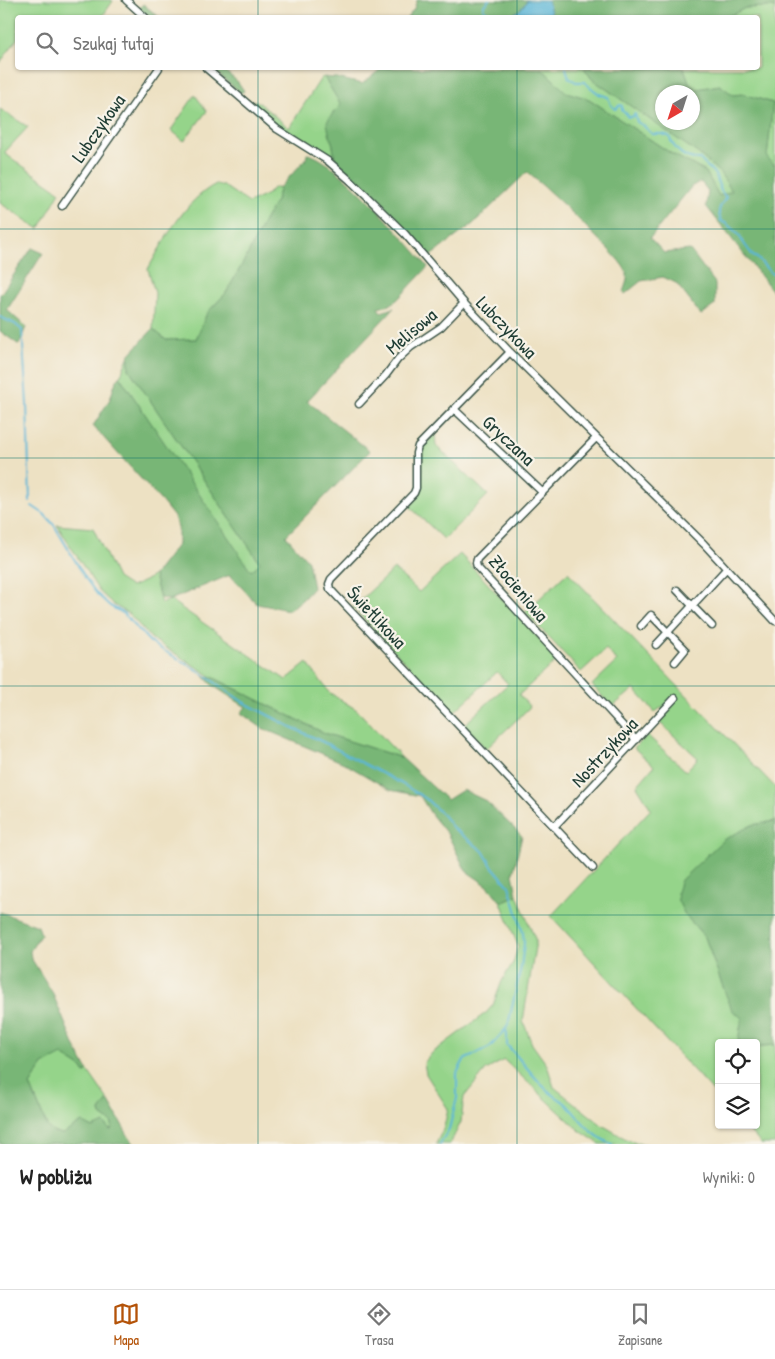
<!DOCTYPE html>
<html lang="pl">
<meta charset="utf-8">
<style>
:root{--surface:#fff;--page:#f2f2f2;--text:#222;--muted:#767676;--line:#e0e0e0;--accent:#b45309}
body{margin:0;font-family:"Patrick Hand",sans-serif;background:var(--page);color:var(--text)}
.controls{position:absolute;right:15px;bottom:15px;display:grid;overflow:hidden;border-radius:5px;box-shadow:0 1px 4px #0004}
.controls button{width:45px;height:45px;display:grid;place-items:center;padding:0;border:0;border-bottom:1px solid var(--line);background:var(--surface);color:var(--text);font:25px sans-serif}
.compass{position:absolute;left:655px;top:85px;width:45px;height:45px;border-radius:50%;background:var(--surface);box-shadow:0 1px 4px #0004;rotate:219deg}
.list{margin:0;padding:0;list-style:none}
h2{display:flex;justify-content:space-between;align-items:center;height:65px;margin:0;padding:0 20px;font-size:21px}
h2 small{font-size:16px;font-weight:400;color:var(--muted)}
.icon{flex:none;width:28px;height:28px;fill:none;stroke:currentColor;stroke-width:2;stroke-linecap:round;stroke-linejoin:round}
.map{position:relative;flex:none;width:775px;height:1144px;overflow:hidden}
.search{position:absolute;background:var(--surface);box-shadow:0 1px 4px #0004;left:15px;right:15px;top:15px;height:55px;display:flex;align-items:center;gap:12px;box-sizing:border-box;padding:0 18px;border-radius:5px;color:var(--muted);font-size:19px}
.sheet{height:145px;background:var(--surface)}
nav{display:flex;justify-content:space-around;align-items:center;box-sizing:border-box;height:70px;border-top:1px solid var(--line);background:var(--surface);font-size:14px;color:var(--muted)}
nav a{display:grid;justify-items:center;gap:2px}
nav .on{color:var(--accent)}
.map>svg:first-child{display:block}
.green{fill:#95d48a;stroke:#5a885f}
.forest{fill:#78b676;stroke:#4c7a55;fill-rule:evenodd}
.water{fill:#5ab6d8;stroke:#3c7a86}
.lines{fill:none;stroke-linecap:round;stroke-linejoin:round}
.stream{stroke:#5ab6d8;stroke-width:2}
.minor-casing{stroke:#3e5649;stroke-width:9}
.minor{stroke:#fff;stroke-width:6}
.grid{fill:none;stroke:#0f766e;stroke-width:1;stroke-opacity:0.55}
.labels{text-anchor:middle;stroke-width:4.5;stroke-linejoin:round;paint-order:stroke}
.street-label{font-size:19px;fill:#1f3d34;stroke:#f7f3e8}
</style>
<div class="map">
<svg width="775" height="1144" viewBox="0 0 775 1144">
<rect width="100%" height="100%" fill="#f7f3e8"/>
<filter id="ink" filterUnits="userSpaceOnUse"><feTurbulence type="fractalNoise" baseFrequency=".02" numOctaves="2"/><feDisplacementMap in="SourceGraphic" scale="10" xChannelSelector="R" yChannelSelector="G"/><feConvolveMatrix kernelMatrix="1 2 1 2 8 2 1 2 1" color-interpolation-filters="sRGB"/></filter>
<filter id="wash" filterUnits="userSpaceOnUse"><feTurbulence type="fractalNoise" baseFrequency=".0096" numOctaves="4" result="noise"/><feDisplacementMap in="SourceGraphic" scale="20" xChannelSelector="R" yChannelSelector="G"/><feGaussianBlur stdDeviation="1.12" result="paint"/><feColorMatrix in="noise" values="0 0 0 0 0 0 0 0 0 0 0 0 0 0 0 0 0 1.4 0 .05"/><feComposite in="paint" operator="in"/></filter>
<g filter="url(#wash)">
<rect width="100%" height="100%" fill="#ede1c3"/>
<!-- green -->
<path class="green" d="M0,0H112L113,1L102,17L18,18L17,39L0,63Z
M769,7L775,8V166L767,157L773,103L743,94L733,95L720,85L698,89L690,85L684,68H758V18L726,17L745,8Z
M541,68H584L592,79L699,154L720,173L732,191L719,196L706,172L672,154L589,99L566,92Z
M324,77L341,105L333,113L329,133L333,145L335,162L277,127L254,105L253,101H257L289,128L321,78Z
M195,95L207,111L184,141L171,130Z
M0,109L28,127L4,153L60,192L39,229L0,203Z
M216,184L224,186L249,203L268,194L273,188L280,187L276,201L265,219L248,254L226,293L207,313L196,339L166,340L153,329L155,293L148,269C165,239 185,200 216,184Z
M129,355V369L260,563L251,572L120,377Z
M435,434L436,446L488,495L444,539L408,505L421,491L423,447Z
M57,525L93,528L117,578L131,587L145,581L154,575L161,604L170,600L286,680L307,663L330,693L357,710L402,758L324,733L212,677L151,638L129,614L114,605L99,591Z
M460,554L558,659L519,695L530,707L486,749L464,725L508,684L497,672L453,713L353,607L394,569L419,592Z
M568,572L775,787V821L752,825L685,915L705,937L721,982L742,1018L738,1041L740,1043H719V1098L551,916L651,809L637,786L654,766L634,748L647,735L686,771L698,758L659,722L664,706L655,712L634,689L612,707L592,685L617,661L606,649L581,672L525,612Z
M517,895L536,941L523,1021L532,1044L547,1065L554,1087L602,1125L628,1140L645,1144H600L580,1131L504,1060L486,1070L464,1097L461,1122L450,1144H436L444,1127L448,1109L426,1074L424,1063L432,1053L487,1012L493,1005L502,981L514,961L518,946L501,902Z
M775,1045V1144H761L744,1125H756V1049L763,1046Z
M62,1054L81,1067L85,1073L88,1071L108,1100L100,1111L101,1115L112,1123V1129C101,1132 92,1128 82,1122L63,1134L53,1132L47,1126L30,1085L43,1065Z"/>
<!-- forest -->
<path class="forest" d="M417,0H527C522,10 516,13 506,17L407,18L414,9Z
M548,0H775V8L769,7L745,8L726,18H552Z
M143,4L159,17H150L139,9Z
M210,68H221L238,82L244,91L241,93Z
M382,68H541L566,92L589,99L672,154L706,172L719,196L732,191L720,173L699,154L592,79L584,68H684L690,85L697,89L720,85L733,95L743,94L773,103L767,157L775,166V294L706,206L708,191L701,182L692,186L650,238L664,253L690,250L715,283V305L701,315L676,283L663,277L641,281L625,294L623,292C625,286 628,280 627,274C625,265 607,248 600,241C577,217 553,194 527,172L473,224L429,257L335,162L333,145L329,133L327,122L333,113L341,105L324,77L337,78L362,84ZM662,92H692V122H662Z
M307,154C333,156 410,244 428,267L398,299L390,305L378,308L381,312L394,308L307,401L370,451L286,536L308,561L313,588L302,600L289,610L257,604L230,575L170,600L160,598L154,575L178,544V528L174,517L162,502L93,426L110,399L116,381L120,377L251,571L260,563L129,369V355L153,329L166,340L196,339L207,313L226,293L248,254L265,219L276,201L280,187L306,159Z
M32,248L43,253L7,310L26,327L19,345L0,331V295Z
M204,676L212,677L324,733L402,758L447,800L463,790L486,801L522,836L513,874L517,895L501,902L488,886L466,871L448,835L431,814L420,796L390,790L344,763L262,728L241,713L246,707L212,685Z
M775,821V1045L763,1046L756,1049V1043H740L738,1041L742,1018L732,1010L721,982L705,937L685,915L678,901L677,892L681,880L723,840L752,825Z
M0,912L38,926L41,934L30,951L31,958L52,992L75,1047L88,1071L85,1073L81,1067L62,1055L43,1065L30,1085L47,1126L53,1132L63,1134L82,1122L93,1128L104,1123L110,1130L112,1129V1123L101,1115L100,1111L108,1100L133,1144H0Z"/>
<!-- water -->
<path class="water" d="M527,0H548L552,17H506C516,13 522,10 527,0Z"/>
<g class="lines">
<!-- stream -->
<path class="stream" d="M489,0L484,5L483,9L496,18
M566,68L569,78L576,82H584L599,94L608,97L611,105L615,109L620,105L622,106V111L627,114L628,117H632L635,114L637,122L644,126L652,134H662L669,136C674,150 685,160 700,159C704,165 711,168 715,175C719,182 718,191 726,197C721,207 716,208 721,221L727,224L738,234L743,242L753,256L757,258L771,273L775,275
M0,317L15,324L22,330L27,404L30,501
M32,506L44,514L54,525L86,579L97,594L110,606L123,613L151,643L197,670L243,702L291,727L323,742L402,784L425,798L443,815L453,828L483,851L492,866L509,886L523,933L524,943L521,967L508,1025L505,1030L490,1047L464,1060L457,1073V1098L449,1129L440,1144
M506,1030L507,1034V1045C520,1059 532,1075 546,1089C553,1096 563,1100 568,1106C582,1121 592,1136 612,1144"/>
</g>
</g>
<g filter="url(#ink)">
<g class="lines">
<!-- minor casing -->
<g class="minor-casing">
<path id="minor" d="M126,0L146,18
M206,68L277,129L328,161L352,182L405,234L464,303L510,352L704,544L775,621
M62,206L159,68
M510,352L418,446L416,453V488L414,493L331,579L329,584L330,589L593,868
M359,404L386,375L398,359L411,347L441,327L464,303
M454,409L542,492
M596,438L477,559L476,563L477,567L636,740
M677,590L712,626
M641,626L651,615L685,650L675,662
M656,645L726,569
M554,827L675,698"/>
</g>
<!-- minor -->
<use href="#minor" class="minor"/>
</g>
</g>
<!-- grid -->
<path class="grid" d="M258,0V18M517,0V18M258,68V1144M517,68V1144M0,229H775M0,458H775M0,686H775M0,915H775"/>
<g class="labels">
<!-- street labels -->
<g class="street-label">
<text transform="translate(98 128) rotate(-55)" y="7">Lubczykowa</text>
<text transform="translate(507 327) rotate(46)" y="7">Lubczykowa</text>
<text transform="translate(411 331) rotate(-40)" y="7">Melisowa</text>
<text transform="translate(509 440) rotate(43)" y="7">Gryczana</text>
<text transform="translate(519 588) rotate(50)" y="7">Złocieniowa</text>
<text transform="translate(377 617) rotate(47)" y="7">Świetlikowa</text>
<text transform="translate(604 752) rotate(-47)" y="7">Nostrzykowa</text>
</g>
</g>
</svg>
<div class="controls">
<button><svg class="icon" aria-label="locate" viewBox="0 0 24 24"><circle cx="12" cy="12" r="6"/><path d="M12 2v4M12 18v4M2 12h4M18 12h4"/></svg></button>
<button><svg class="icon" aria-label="layers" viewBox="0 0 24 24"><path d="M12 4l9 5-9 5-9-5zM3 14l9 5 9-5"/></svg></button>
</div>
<svg class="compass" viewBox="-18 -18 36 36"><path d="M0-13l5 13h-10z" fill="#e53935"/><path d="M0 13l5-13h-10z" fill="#767676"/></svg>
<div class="search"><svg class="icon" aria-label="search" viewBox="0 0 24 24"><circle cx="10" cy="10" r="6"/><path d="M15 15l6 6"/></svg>Szukaj tutaj</div>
</div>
<section class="sheet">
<h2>W pobliżu<small>Wyniki: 0</small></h2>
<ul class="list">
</ul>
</section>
<nav>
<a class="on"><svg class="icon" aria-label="map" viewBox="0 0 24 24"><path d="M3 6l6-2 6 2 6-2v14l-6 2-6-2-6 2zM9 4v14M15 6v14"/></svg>Mapa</a>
<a><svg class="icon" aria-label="directions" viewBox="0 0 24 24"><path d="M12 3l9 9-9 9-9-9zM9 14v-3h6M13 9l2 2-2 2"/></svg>Trasa</a>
<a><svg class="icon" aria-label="saved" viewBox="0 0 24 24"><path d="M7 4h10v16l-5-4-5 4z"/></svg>Zapisane</a>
</nav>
